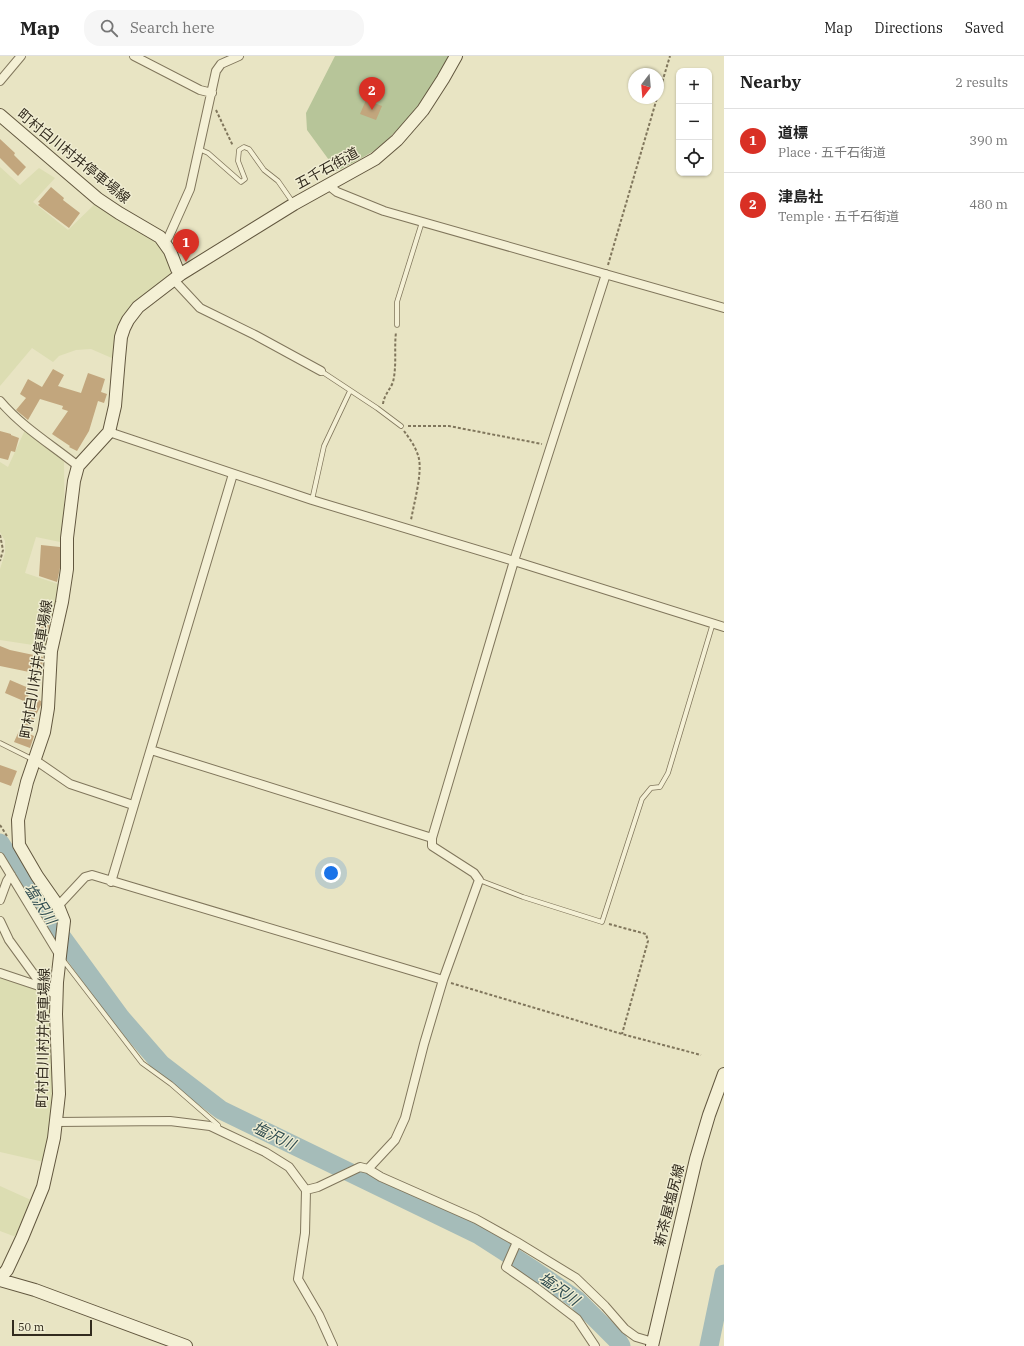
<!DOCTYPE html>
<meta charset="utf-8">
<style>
:root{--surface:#fff;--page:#f6f6f6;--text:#222;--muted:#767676;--line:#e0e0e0;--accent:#d93025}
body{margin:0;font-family:"IBM Plex Serif","Noto Sans JP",serif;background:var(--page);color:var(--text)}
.controls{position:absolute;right:12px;top:12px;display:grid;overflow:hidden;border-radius:8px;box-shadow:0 1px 3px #0004}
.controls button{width:36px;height:36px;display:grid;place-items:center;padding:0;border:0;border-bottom:1px solid var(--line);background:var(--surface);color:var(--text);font:20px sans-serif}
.compass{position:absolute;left:628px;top:12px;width:36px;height:36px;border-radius:50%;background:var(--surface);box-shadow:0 1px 3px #0004;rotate:196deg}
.scale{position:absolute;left:12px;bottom:10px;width:80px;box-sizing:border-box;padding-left:4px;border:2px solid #322b1e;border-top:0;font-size:11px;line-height:14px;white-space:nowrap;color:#322b1e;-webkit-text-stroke:3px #f0edd2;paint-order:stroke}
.you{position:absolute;left:331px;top:817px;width:14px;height:14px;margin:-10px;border:3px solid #fff;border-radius:50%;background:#1a73e8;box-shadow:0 0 0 6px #1a73e833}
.badge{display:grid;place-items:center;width:26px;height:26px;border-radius:50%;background:var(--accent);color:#fff;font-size:13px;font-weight:700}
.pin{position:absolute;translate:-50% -33px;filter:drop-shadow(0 1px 2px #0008)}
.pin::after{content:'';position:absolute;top:21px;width:14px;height:12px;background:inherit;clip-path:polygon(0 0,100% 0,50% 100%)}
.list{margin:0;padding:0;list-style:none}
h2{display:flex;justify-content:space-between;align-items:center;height:52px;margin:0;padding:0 16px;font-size:17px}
h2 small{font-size:13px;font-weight:400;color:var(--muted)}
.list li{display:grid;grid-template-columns:26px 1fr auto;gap:12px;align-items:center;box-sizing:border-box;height:64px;padding:0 16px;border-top:1px solid var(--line)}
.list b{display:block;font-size:15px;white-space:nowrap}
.list p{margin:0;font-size:13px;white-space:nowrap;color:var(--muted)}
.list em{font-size:13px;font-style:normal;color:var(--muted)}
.icon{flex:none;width:22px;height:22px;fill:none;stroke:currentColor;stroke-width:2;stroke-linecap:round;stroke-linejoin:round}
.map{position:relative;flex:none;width:724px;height:1290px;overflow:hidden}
header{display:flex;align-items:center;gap:24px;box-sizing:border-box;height:56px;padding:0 20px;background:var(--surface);border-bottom:1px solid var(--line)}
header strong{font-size:19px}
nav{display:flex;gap:22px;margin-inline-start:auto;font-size:14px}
.search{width:280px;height:36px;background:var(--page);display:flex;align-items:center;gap:10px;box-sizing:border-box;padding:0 14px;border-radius:16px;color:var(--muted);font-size:15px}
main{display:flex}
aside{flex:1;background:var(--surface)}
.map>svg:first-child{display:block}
.farmland{fill:#dcddb2}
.green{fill:#b7c599}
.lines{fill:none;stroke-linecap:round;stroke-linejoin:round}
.river{stroke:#a5bcb9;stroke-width:19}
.building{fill:#c2a67d}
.lane-casing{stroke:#80765c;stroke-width:5.5}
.street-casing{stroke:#80765c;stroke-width:10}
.secondary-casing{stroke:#62573f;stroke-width:14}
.path{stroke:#80765c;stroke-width:2;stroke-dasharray:3 2;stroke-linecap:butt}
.lane{stroke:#f4f0d5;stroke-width:4}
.street{stroke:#f4f0d5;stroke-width:8}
.secondary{stroke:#f4f0d5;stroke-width:12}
.labels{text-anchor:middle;stroke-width:3;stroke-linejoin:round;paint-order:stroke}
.street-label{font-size:14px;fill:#322b1e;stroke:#f0edd2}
.water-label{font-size:15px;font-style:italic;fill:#2f4c50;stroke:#f0edd2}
</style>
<header>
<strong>Map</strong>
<div class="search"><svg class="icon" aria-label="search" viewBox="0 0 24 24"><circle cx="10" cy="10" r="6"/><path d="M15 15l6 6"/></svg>Search here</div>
<nav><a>Map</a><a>Directions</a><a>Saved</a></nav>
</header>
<main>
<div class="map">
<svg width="724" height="1290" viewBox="0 0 724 1290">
<rect width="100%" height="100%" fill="#e8e4c3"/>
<!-- farmland -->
<path class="farmland" d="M0,111L20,129L39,112L55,122L33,146L68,174L96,147L155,182L168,202L171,216L168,222L135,247L114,303L91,293L76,294L59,300L53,306L32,292L0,330Z
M25,374L58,399L64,406L65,487L36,481L25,517L61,529L55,562L39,558L34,580L47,586L46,591L0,584V513L5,497V485L0,476V406L8,411Z
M0,920L36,933L52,947L54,1045L44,1106L0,1096Z
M0,1130L31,1144L16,1181L0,1175Z"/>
<!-- green -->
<path class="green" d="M335,0H449C431,34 404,73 372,96C361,103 348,109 337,115L307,74L306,57Z"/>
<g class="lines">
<!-- river -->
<path class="river" d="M0,787L53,869L121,962L161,1008L221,1054L479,1179L535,1215L577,1244L618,1285L621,1290
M709,1290L724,1218"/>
</g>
<!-- building -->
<path class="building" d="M366,44L382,50L376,64L360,58Z
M0,83L15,97L14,99L26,111L18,120L0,102Z
M51,131L64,142L63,144L80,157L69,172L38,149L40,147L38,146Z
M53,313L64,319L58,330L81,337L88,317L105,323L101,336L107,338L104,347L98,345L89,375L77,395L69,391L70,390L52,378L68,355L62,353L63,350L40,343L28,364L16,354L26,342L20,338L28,323L42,331Z
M0,375L11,378V379L19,382L15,396L11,395L8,404L0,402Z
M41,489L60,491V512L57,526L39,520Z
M42,563L50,565L48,574L39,572Z
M0,590L10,594L43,601L42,615L40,614L39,618L0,610Z
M10,624L31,633L26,646L5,637Z
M34,642L41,645V649L27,677L34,680L30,692L14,686Z
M0,709L17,715L11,730L0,726Z"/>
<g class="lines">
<!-- lane casing -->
<g class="lane-casing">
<path id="lane" d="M199,93L208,97L241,126L245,123L238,105L239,94L244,91L249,93L264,114L278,125L294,148
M397,269V246L422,166
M321,315L377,352L401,370
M312,444L324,390L350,335
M0,687L32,703
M479,824L523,841L602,866L642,743L651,732L660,731L668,717L713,567
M63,904L142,1007L171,1028L218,1069L219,1074"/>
</g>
<!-- street casing -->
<g class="street-casing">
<path id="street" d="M134,0L200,34L212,37
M0,25L21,0
M328,129L337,136L384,155L724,252
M165,186L169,180L190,133L216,15L221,8L239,0
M173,223L200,252L255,279L321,315
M0,345C22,371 52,389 78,410
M109,376L312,444L514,505L724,571
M151,694L432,782
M35,704L70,728L133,749
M0,801L60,900
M111,826L233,418
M0,844L7,825L11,819
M58,850L85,821L92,819L443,924
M0,865L9,884L38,924L39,930
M0,917L39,930L57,939
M56,1066L170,1065L210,1070L265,1096L289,1111L306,1134L305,1177L298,1223L319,1259L333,1290
M368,1113L395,1084L405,1062L424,988L443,924L479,824L474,817L432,790V782L514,505L606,218
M306,1134L318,1131L360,1111L368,1113L381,1121L476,1163L517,1186L576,1222L605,1250L625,1273L636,1281L653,1286
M517,1186L506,1211L535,1231L577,1263L595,1290"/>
</g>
<!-- secondary casing -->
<g class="secondary-casing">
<path id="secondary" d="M0,59L98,143L119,157L160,181L170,195L177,213L181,218
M0,1222L7,1214L22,1182L43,1131L54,1082L59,1038L56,958L57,926L64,865L58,850L37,820L19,789L18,764L27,726L44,676L48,652L51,595L62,546L67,513V482L74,425L78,410L109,376L115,350L119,302L121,281L124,272L128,264L138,251L181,218L294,148L375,103L397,84L423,54L443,23L456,0
M0,1224L35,1234L186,1290
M652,1290L696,1103L709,1059L724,1018"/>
</g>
<!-- path -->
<path class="path" d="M658,40L670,0
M216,54L233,90
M608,209L657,42
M383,348C384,339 390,334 393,326C397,309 394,293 396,276
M408,370H449L542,388
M404,375C410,383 417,393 419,403C422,419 414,447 411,464
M0,479L3,494L0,505
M0,769L7,780
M609,868L646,878L648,885L622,978
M451,927L622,978L701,999"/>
<!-- lane -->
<use href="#lane" class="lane"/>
<!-- street -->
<use href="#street" class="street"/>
<!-- secondary -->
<use href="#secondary" class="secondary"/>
</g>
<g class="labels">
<!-- street labels -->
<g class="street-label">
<text transform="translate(74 100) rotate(39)" y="5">町村白川村井停車場線</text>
<text transform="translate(327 112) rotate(-29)" y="5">五千石街道</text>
<text transform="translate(36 613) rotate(-81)" y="5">町村白川村井停車場線</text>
<text transform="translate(43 982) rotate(-89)" y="5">町村白川村井停車場線</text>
<text transform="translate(669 1149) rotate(-76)" y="5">新茶屋塩尻線</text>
</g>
<!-- water labels -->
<g class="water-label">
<text transform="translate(40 848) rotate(57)" y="5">塩沢川</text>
<text transform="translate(274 1080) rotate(26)" y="5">塩沢川</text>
<text transform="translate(559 1233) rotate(35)" y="5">塩沢川</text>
</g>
</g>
</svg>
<div class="controls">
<button>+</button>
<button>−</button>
<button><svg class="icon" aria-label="locate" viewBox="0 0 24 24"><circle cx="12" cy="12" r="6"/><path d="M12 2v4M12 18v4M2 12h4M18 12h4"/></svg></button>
</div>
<svg class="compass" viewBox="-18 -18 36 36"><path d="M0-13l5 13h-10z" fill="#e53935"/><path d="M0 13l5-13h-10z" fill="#767676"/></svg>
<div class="scale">50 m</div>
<div class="you"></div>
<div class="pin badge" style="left:186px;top:206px">1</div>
<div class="pin badge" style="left:372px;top:54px">2</div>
</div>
<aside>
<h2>Nearby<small>2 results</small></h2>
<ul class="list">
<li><span class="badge">1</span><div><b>道標</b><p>Place · 五千石街道</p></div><em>390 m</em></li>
<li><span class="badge">2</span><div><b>津島社</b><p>Temple · 五千石街道</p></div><em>480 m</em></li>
</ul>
</aside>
</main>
